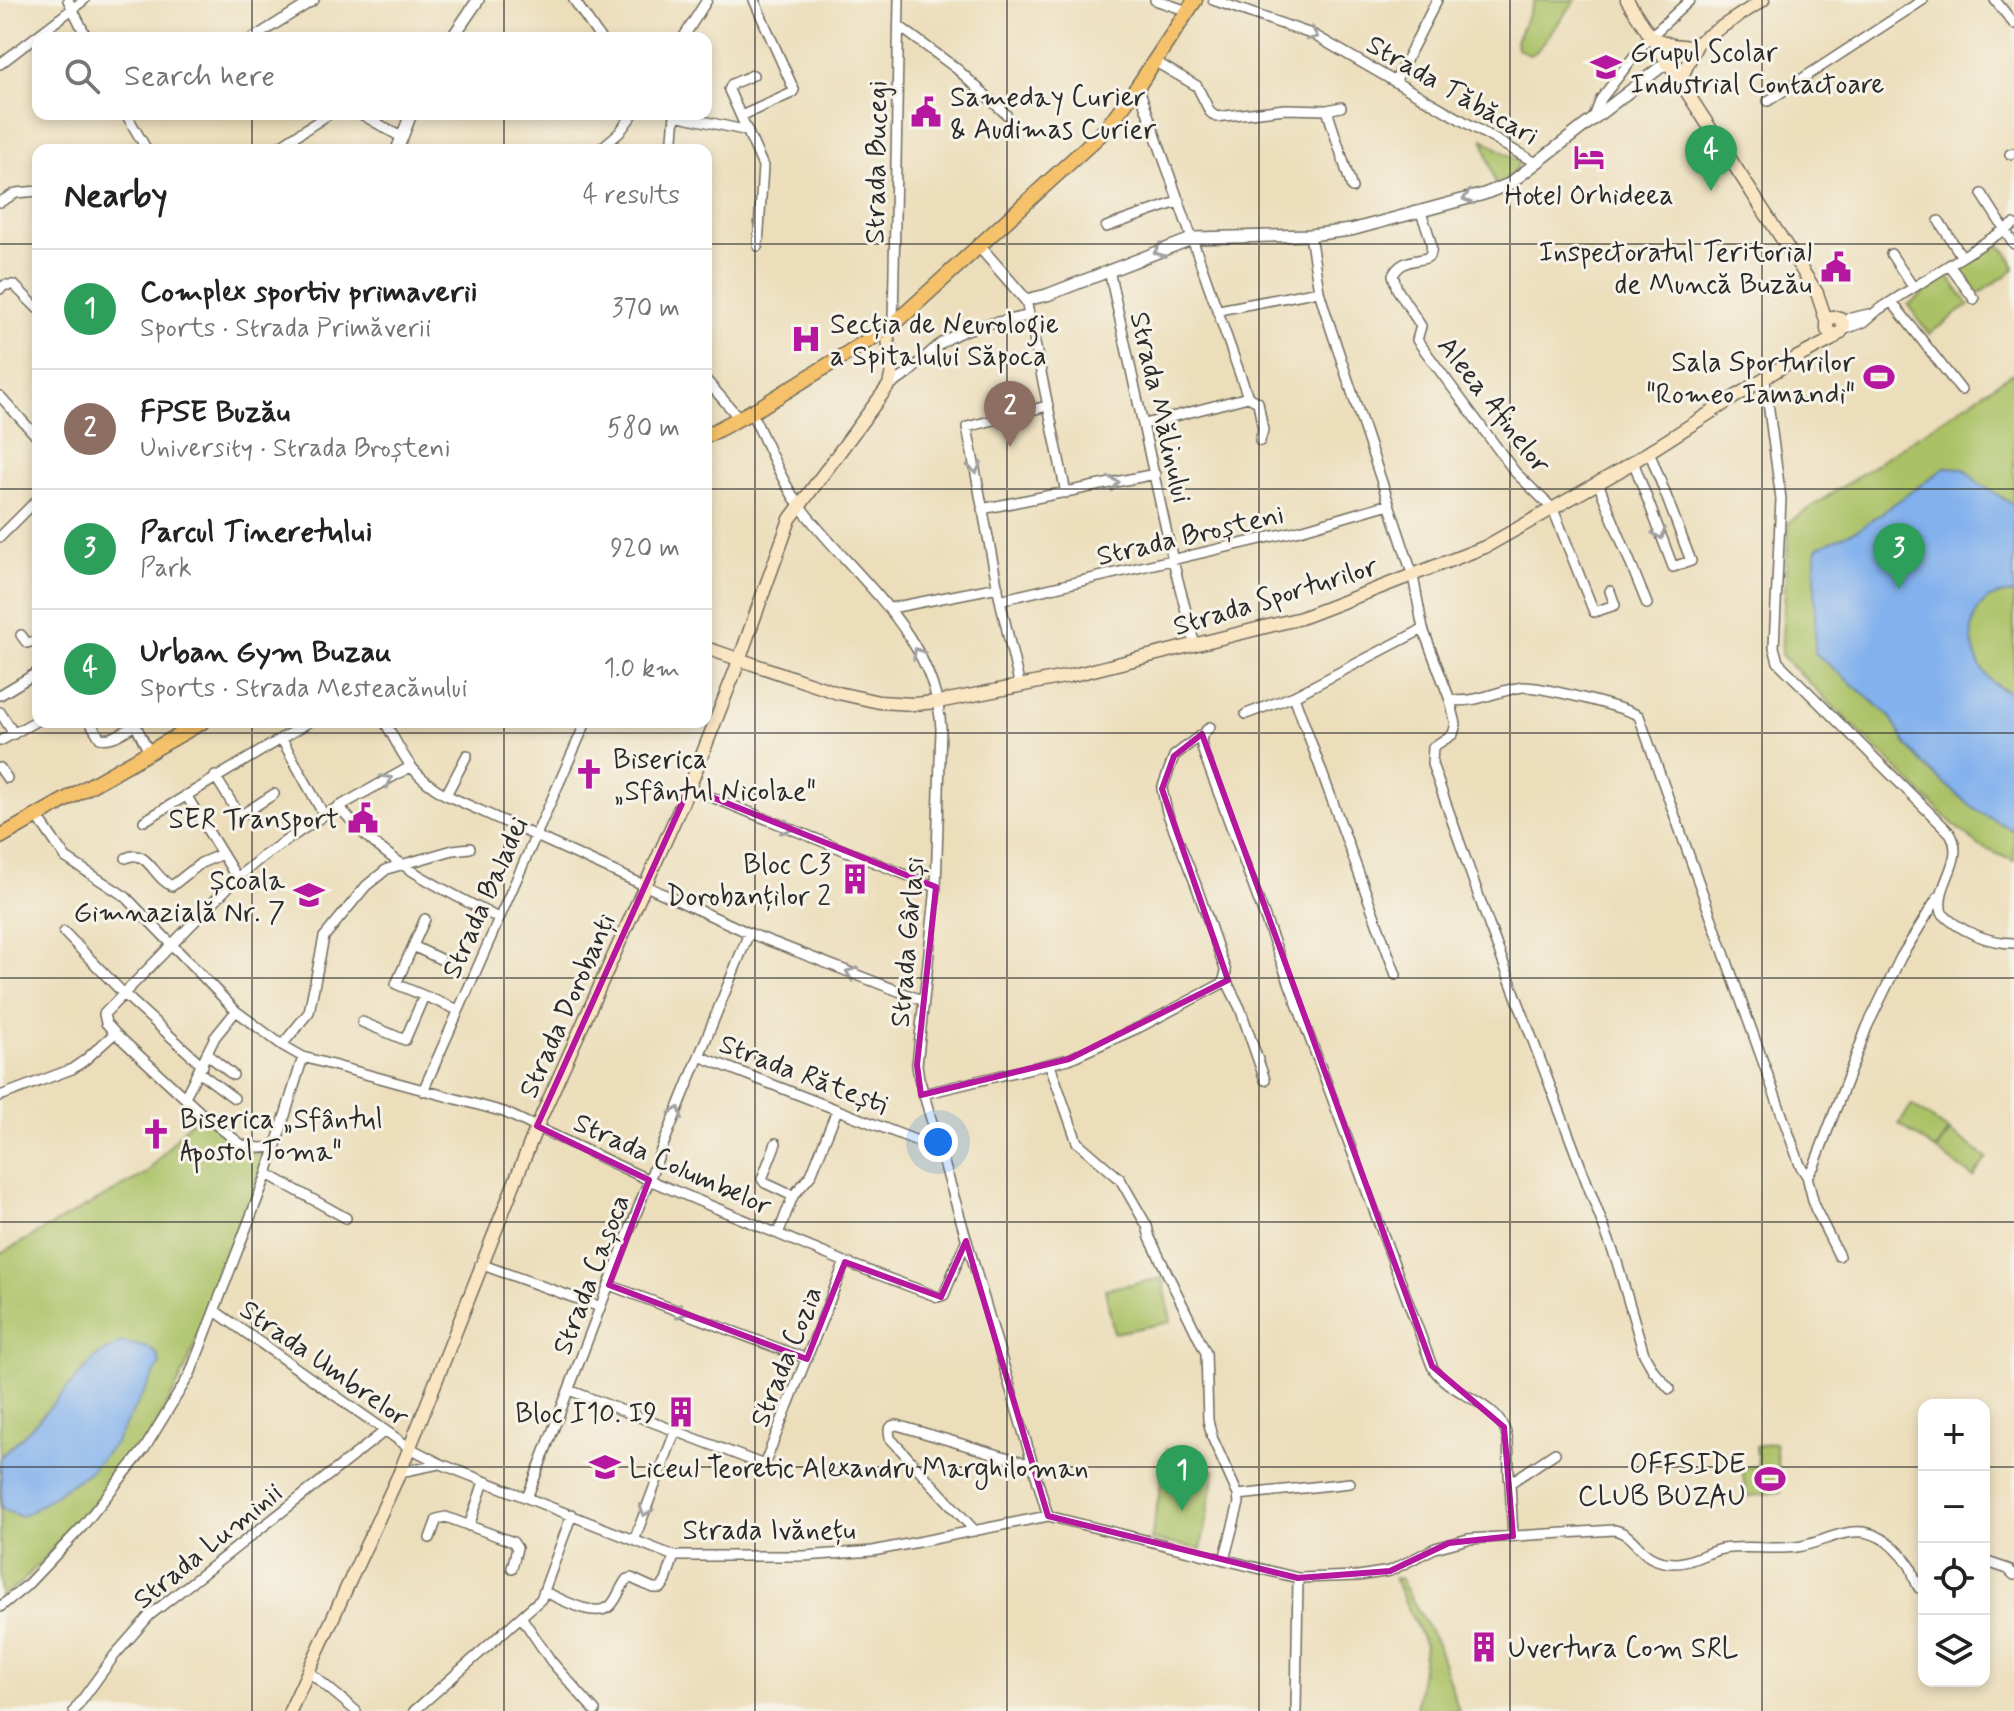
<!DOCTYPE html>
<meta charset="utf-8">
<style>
:root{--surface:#fff;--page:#f2f2f2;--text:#222;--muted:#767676;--line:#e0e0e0;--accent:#db2777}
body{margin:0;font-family:Mynerve,sans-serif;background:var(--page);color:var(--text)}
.controls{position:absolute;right:24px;bottom:24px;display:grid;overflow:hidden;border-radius:16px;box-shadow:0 4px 12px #0003}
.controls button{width:72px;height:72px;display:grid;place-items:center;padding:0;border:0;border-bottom:2px solid var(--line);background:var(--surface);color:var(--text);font:40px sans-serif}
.you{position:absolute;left:938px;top:1142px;width:28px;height:28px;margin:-20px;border:6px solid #fff;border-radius:50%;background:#1a73e8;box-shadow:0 0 0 12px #1a73e833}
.badge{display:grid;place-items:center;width:52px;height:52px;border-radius:50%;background:var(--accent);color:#fff;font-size:26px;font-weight:700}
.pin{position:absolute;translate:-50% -66px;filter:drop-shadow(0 2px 4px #0008)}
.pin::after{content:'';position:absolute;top:42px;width:28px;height:24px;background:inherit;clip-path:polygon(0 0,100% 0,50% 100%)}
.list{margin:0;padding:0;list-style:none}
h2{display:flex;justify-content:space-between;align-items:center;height:104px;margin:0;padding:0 32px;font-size:34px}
h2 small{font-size:26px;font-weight:400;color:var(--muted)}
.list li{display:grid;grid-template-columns:52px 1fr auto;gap:24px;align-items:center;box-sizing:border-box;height:120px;padding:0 32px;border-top:2px solid var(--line)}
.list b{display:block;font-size:30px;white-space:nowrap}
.list p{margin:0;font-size:26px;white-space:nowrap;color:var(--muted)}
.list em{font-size:26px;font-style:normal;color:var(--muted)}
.icon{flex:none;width:44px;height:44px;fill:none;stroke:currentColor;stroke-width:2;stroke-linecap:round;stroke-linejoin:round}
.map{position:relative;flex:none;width:2014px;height:1711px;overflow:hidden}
.search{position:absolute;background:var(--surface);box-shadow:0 4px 12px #0003;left:32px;top:32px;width:680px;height:88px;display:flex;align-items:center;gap:20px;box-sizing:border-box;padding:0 28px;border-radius:16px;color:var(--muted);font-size:30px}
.panel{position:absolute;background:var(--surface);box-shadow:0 4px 12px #0003;left:32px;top:144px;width:680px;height:584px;border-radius:16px}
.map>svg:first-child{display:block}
.green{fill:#aac165;stroke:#6a7648;stroke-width:2}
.water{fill:#82b1ed;stroke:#566e8c;stroke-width:2}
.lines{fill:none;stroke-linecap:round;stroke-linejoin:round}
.minor-casing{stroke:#6f6a5d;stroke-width:12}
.tertiary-casing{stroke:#6f6a5d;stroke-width:14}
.secondary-casing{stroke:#6f6a5d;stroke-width:15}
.primary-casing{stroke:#6f6a5d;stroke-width:17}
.minor{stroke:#fff;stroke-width:9}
.tertiary{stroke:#fff;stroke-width:11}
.secondary{stroke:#fbe6c4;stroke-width:12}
.primary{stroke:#f5c16b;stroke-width:14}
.oneway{stroke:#a0a0a0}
.marked{fill:none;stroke:#b5179e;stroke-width:6;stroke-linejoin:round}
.grid{fill:none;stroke:#2b2b2b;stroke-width:2;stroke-opacity:0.55}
.labels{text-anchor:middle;stroke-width:6;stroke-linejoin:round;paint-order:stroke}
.poi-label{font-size:28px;fill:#2b2b2b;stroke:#f7f3e8;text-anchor:start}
.street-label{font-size:28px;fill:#2b2b2b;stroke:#f7f3e8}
</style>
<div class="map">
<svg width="2014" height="1711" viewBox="0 0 2014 1711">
<rect width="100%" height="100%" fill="#f7f3e8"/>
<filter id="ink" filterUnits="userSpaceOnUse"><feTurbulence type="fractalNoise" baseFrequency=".0125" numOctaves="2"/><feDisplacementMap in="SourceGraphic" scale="16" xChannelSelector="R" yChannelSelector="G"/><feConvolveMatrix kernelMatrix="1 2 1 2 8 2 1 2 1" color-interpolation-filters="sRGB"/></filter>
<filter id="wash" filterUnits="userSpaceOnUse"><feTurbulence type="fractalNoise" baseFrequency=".006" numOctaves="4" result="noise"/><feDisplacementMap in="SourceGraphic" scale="32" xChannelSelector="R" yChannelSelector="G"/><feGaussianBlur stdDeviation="1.8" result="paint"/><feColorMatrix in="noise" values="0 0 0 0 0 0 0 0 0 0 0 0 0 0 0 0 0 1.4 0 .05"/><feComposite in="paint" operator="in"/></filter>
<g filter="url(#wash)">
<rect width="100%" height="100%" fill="#ecdebb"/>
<!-- green -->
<path class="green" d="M1535,0H1576L1536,52L1529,55L1517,48L1516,41Z
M1483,139L1519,162C1514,174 1509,180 1495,183Z
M1998,245C2007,249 2014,261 2014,270L1978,294L1961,269Z
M1948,276L1969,305L1929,334L1908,305Z
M2014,372V861L1981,847L1956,827L1781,655L1789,522Z
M1912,1105L1949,1131L1936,1150L1899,1124Z
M195,1116L210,1122L242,1147L267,1157L185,1370L145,1448L23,1581L0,1598V1254L147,1173Z
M1950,1132L1987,1158L1973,1177L1937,1151Z
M1163,1278L1171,1322L1114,1333L1105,1289Z
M1775,1443L1781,1492L1746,1497L1742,1468L1758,1466L1756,1446Z
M1167,1449L1215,1471L1201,1549L1151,1540Z
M1394,1578H1400L1437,1644L1459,1711H1416L1425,1645Z"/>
<!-- water -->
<path class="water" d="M1946,467L1963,468L1977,482L2014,505V594C1950,590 1966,684 2014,693V831L1974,809L1930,771L1907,746L1889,715L1815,653V556L1818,547L1859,529Z
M122,1342L149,1348L157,1354L160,1364L115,1443L90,1471L27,1514L19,1516L2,1509L0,1457L28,1431L97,1356Z"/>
</g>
<g filter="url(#ink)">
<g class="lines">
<!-- minor casing -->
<g class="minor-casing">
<path id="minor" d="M68,0L87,38
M574,0L600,38
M1155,0L1188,11
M1213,0L1314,35L1536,163
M1995,0L2014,24
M899,26L957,69L1006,114
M1650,37L1690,0
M253,38L314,0
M683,38L707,0
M1154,61L1197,86L1210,112L1216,117L1285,109L1327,110L1341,107
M0,64L84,0
M753,75L732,84L729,90L763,166L758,246
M1396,80L1437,0
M1138,86L1248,397
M1768,101L1923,0
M1327,110L1352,188
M126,114L147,150
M361,114L401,137
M675,115L748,131
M741,116L792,93L794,90L754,0
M1593,120L1601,99L1645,42
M274,150L329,114
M599,150L619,133L633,114
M672,150L675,114
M2010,154L2014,153
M1982,194L2014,244
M0,202L16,193L38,191
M1420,211C1451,284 1411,243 1393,275L1397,289L1421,326L1417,340L1515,472L1553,509L1594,612L1615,605L1610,591
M1939,221L1962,257
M1106,227L1180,201
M1310,235L1319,291L1326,314L1413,576L1423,629L1450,700L1456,724L1453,734L1433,747L1432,764L1489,925L1617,1262L1644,1354L1653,1370L1670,1389
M1891,254L1913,287
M1949,265L1974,299
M1109,270L1173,561L1195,646
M0,289L5,285H14L38,309
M1026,300L1066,493
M1892,302L1961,390
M1219,310L1319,291
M1842,320L1869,314
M893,325L899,0
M1843,330L1864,322L1878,310L2014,224
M706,380L740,419
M1765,380L1781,499L1774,647L1778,662L1950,833C1967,861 1934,884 1942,913C1959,931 1989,943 2014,943
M889,385C911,376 924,355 943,342C968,325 999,322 1028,316
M0,396L38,438
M1248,397L1258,402L1263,430L1260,441
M751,412C766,441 780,479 799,505C852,576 935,632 941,728L936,887L917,1065L919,1078L1048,1516
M1145,424L1248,397
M1633,461L1673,567L1691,561L1649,451
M1598,483L1647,604
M982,509L1155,474
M0,537L38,499
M1000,600L1300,530L1389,504
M891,608L998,587
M21,635L27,643L38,640
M1020,687L1000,600L967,427L1047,406
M0,695L38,672
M1294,696L1396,975
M1450,700C1477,704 1497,690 1523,687C1540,686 1624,707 1639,716L1800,1165L1807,1176L1815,1208L1839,1256
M0,712L14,734
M1246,714L1294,696L1423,629
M90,722L100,738C113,741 124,731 135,725
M134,722L150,754
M385,722C404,756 410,775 446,795L749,933L924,1001
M1210,727C1199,736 1200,741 1204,754L1432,1366C1447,1395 1495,1399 1506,1433C1511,1449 1507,1466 1510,1483
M281,738L324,815
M0,741L38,720
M0,768L7,778
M215,776L240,816L274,794
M689,788L936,887
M186,795L237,878
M446,795L467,755
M339,806C380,860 440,888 498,918
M37,816L66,858L126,897L236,1011L282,1045L303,1057L504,1112L649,1180L845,1262L938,1297L944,1295L966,1241
M144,821L309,722
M126,858C147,847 154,879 172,886L201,863L222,854
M425,919L396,984L458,1010
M64,932L123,993L203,1066
M413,946L440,959
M1225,978L1240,1008L1265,1080
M362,1022L405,1040L424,996
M282,1045L309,1012L324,937L366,886L387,869L453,850L470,848
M208,1055L233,1075
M699,1056L938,1149
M1050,1065L1077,1142L1120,1179L1147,1226L1150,1238L1206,1353L1208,1420L1212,1437L1238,1495L1239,1503L1224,1560
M199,1072L234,1098
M423,1091L586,722
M923,1094L1069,1059L1140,1027L1223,983L1226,972L1196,885L1167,812L1162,789L1174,756L1202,734
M0,1096L72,1069L85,1060L115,1033
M185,1097L215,1037L236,1011
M776,1143L762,1179L765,1183L793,1196
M276,1147L260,1148L242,1145L201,1113L115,1033L106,1023L104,1014L237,878L262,857L324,815L410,767
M267,1174L346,1218
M1807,1176L1814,1166L1867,1027L1901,957L1938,897
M778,1234L793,1196L811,1175L837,1110
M480,1264L600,1307
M609,1285L807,1359
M215,1311L410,1448L441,1464L674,1556H804L873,1551L1048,1516L1298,1578L1358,1576L1390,1571L1435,1548L1468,1539L1614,1530C1640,1535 1636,1563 1676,1563C1692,1563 1706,1552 1722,1549C1747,1545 1771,1550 1796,1547C1823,1544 1850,1522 1879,1537C1890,1542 1903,1555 1910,1566C1914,1573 1914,1581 1919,1588L1924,1590
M569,1390L764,1465L845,1262
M400,1472L439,1464
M1238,1495L1350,1483
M527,1498L649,1180L749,933
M469,1526L484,1482
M975,1531L890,1438L889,1430L892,1426L897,1425L1033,1465
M1513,1536L1510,1483L1555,1453
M430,1538L437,1519L446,1517L513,1542L517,1548L512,1568
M635,1538L675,1432
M1984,1561L2008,1569L2014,1575
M545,1592C561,1599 593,1618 609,1607C617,1601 620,1587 627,1579L631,1578L653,1588H661L666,1581L674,1556
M0,1607L26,1586L82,1527L145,1448L190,1374L267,1174L303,1057
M522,1618L551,1661L595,1711
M308,1671L356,1711
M74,1711L114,1656L150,1615L385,1431
M414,1711L541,1599L572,1514
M1296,1711L1298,1578"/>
</g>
<!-- tertiary casing -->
<g class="tertiary-casing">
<path id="tertiary" d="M452,38L478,0
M397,150L411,114
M979,246L1026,300L1047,295L1194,238L1310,235L1351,230L1484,194L1509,184L1666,63"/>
</g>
<!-- secondary casing -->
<g class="secondary-casing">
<path id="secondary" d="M1627,0L1817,293L1827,323
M1650,37L1672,45L1691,47
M1666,63L1763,0
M1679,83L1696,46
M706,648L838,693L879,702L913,704L938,702L1069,676L1301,618L1485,547L1619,471L1796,358L1831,340L1841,332L1844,326L1840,318L1832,317L1827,323V330L1832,334H1838
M290,1711L400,1472L537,1126L689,788L734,674L790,519L889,385L892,371L887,330"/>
</g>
<!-- primary casing -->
<g class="primary-casing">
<path id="primary" d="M706,436L762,406L893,325L1104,131L1138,86L1195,0
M0,837L202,722"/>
</g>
<!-- minor -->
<use href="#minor" class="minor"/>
<!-- tertiary -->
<use href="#tertiary" class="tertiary"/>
<!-- secondary -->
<use href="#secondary" class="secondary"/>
<!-- primary -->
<use href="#primary" class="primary"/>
</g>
<!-- one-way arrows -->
<defs><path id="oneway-chevron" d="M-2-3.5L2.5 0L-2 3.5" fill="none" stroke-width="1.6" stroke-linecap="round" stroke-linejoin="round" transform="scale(2)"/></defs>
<g class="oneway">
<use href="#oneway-chevron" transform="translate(1313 35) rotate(24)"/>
<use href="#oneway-chevron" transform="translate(1468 198) rotate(164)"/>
<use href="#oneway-chevron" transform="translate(1159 251) rotate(159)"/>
<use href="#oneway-chevron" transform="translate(975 468) rotate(79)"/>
<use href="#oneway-chevron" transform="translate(1114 483) rotate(-12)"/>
<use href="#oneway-chevron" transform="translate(1660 534) rotate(69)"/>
<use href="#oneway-chevron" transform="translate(918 653) rotate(-119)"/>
<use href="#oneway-chevron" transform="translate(387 780) rotate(-29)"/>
<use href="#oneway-chevron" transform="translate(787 828) rotate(22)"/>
<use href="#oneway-chevron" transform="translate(851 973) rotate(-159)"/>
<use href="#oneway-chevron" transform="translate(677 1112) rotate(-68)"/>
<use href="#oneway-chevron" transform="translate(682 1312) rotate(20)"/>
<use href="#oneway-chevron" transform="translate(645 1511) rotate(111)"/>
</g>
</g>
<!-- marked area -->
<path class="marked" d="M1202,734L1432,1366L1504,1427L1513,1536L1449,1543L1390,1571L1298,1578L1048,1516L966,1241L941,1297L845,1262L807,1359L609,1285L649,1180L537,1126L689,788L936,887L917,1065L921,1095L1069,1059L1228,980L1162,789L1174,756Z"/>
<!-- grid -->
<path class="grid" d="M252,0V38M504,0V38M755,0V1711M1007,0V1711M1259,0V1711M1510,0V1711M1762,0V1711M252,114V150M504,114V150M0,244H38M706,244H2014M0,489H38M706,489H2014M252,722V1711M504,722V1711M0,733H2014M0,978H2014M0,1222H2014M0,1467H1924M1984,1467H2014"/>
<!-- icons -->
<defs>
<g id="school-bare" transform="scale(2.4)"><path d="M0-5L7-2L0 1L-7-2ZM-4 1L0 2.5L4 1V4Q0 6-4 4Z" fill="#b5179e" stroke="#f7f3e8" stroke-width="2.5" paint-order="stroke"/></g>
<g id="civic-bare" transform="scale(2.4)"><path d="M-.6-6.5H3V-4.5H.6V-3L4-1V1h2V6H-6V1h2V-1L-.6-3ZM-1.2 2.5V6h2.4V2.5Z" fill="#b5179e" stroke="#f7f3e8" stroke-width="2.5" paint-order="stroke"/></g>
<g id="hotel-bare" transform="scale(2.4)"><path d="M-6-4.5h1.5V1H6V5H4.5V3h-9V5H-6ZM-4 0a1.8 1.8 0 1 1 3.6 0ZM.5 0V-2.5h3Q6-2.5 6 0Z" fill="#b5179e" stroke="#f7f3e8" stroke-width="2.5" paint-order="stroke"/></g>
<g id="hospital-bare" transform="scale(2.4)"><path d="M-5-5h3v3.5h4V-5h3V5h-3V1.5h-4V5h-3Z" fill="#b5179e" stroke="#f7f3e8" stroke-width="2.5" paint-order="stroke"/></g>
<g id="stadium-bare" transform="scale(2.4)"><path d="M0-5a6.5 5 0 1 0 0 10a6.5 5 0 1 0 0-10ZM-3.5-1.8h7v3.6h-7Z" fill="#b5179e" stroke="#f7f3e8" stroke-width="2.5" paint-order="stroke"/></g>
<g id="church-bare" transform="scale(2.4)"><path d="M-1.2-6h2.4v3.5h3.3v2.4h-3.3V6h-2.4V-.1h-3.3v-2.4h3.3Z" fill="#b5179e" stroke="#f7f3e8" stroke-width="2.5" paint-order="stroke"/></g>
<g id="building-bare" transform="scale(2.4)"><path d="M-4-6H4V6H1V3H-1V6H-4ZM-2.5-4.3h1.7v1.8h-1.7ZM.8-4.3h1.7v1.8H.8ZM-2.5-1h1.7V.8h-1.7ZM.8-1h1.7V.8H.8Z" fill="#b5179e" stroke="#f7f3e8" stroke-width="2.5" paint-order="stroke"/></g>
</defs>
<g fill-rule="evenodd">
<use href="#school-bare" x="1606" y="67"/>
<use href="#civic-bare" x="926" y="112"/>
<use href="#hotel-bare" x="1589" y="157"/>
<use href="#civic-bare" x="1836" y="267"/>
<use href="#hospital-bare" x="806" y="339"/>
<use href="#stadium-bare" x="1879" y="377"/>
<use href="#church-bare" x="589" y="774"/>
<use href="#civic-bare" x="363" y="818"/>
<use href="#building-bare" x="855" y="879"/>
<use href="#school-bare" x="309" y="895"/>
<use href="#church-bare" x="156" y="1134"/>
<use href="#building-bare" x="681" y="1412"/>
<use href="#school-bare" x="605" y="1467"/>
<use href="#stadium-bare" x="1770" y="1479"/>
<use href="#building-bare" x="1484" y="1647"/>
</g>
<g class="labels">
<!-- poi labels -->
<g class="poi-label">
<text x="1630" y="61">Grupul Scolar<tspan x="1630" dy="32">Industrial Contactoare</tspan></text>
<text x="950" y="106">Sameday Curier<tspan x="950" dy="32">&amp; Audimas Curier</tspan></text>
<text x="1589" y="204" text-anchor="middle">Hotel Orhideea</text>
<text x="1812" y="261" text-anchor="end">Inspectoratul Teritorial<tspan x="1812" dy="32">de Muncă Buzău</tspan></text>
<text x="830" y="333">Secția de Neurologie<tspan x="830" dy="32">a Spitalului Săpoca</tspan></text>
<text x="1855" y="371" text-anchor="end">Sala Sporturilor<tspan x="1855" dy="32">"Romeo Iamandi"</tspan></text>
<text x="613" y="768">Biserica<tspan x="613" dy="32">„Sfântul Nicolae"</tspan></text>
<text x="339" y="828" text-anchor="end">SER Transport</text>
<text x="831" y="873" text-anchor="end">Bloc C3<tspan x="831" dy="32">Dorobanților 2</tspan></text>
<text x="285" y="889" text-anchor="end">Școala<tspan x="285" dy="32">Gimnazială Nr. 7</tspan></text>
<text x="180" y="1128">Biserica „Sfântul<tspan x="180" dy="32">Apostol Toma"</tspan></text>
<text x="657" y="1422" text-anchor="end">Bloc I10. I9</text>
<text x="1746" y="1473" text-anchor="end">OFFSIDE<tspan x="1746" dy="32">CLUB BUZAU</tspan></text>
<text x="629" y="1477">Liceul Teoretic Alexandru Marghiloman</text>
<text x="1508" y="1657">Uvertura Com SRL</text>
</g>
<!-- street labels -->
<g class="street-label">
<text transform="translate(1453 89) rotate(30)" y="10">Strada Tăbăcari</text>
<text transform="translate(875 162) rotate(-89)" y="10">Strada Bucegi</text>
<text transform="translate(1495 404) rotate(52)" y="10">Aleea Afinelor</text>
<text transform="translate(1162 407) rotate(77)" y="10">Strada Mălinului</text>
<text transform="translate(1190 534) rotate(-13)" y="10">Strada Broșteni</text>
<text transform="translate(1275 595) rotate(-17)" y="10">Strada Sporturilor</text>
<text transform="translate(484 897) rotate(-66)" y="10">Strada Baladei</text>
<text transform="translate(906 942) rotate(-85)" y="10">Strada Gârlași</text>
<text transform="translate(566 1005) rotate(-66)" y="10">Strada Dorobanți</text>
<text transform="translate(804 1073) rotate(21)" y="10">Strada Rătești</text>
<text transform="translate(673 1163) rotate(24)" y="10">Strada Columbelor</text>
<text transform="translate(590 1274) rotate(-69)" y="10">Strada Cașoca</text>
<text transform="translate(785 1356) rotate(-68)" y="10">Strada Cozia</text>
<text transform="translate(325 1362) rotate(35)" y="10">Strada Umbrelor</text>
<text x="769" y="1539">Strada Ivănețu</text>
<text transform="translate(207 1545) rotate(-39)" y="10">Strada Luminii</text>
</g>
</g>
</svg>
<div class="controls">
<button>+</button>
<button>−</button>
<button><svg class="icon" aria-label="locate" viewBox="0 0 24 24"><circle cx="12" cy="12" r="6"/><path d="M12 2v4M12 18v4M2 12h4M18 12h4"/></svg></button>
<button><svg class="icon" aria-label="layers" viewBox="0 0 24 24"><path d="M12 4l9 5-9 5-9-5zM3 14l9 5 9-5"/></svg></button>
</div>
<div class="you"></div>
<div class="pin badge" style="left:1182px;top:1511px;background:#2e9e5b">1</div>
<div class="pin badge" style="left:1010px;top:447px;background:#8d6e63">2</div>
<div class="pin badge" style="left:1899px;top:589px;background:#2e9e5b">3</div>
<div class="pin badge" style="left:1711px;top:191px;background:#2e9e5b">4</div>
<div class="search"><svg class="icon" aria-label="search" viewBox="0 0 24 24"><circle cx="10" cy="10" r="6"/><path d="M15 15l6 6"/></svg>Search here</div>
<section class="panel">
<h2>Nearby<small>4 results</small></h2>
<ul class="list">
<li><span class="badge" style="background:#2e9e5b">1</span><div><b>Complex sportiv primaverii</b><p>Sports · Strada Primăverii</p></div><em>370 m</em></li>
<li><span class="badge" style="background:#8d6e63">2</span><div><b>FPSE Buzău</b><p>University · Strada Broșteni</p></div><em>580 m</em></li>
<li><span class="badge" style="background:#2e9e5b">3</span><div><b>Parcul Tineretului</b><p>Park</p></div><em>920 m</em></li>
<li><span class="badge" style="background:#2e9e5b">4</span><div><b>Urban Gym Buzau</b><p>Sports · Strada Mesteacănului</p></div><em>1.0 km</em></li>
</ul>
</section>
</div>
